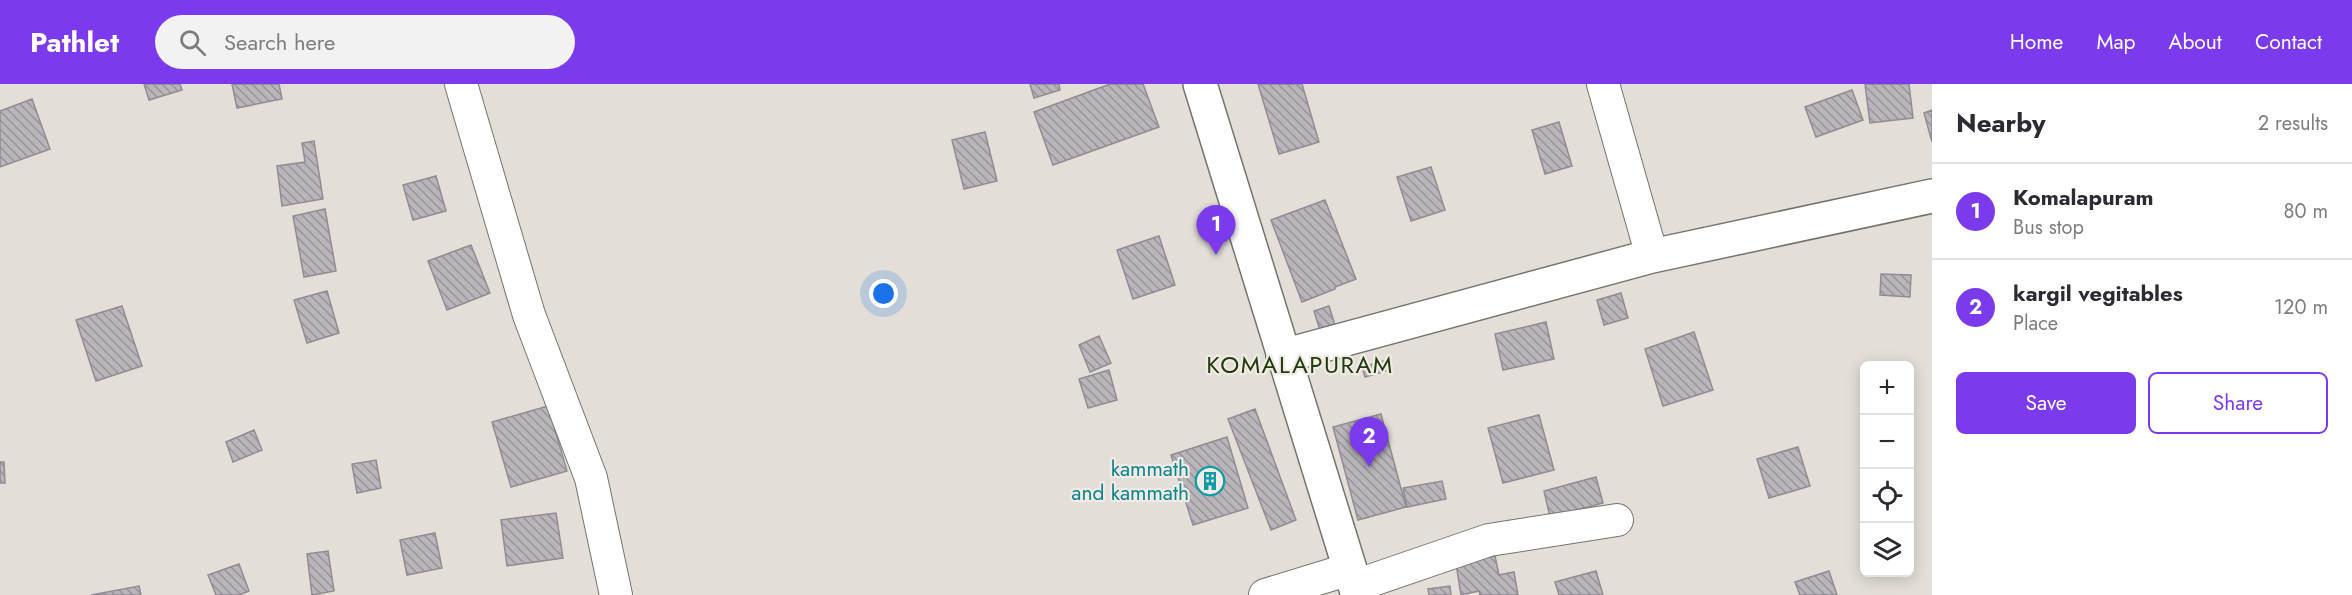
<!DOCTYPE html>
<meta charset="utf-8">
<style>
:root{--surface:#fff;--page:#f2f2f3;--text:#2b2b33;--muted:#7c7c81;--line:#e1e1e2;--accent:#7c3aed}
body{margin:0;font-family:Jost,sans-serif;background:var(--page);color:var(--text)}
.controls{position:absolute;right:18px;bottom:18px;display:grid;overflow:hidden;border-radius:9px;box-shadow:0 3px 15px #0003}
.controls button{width:54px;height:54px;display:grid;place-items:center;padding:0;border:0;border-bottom:2px solid var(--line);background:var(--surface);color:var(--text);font:30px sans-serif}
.you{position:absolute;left:884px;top:210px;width:21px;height:21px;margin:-15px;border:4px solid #fff;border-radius:50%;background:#1a73e8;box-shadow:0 0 0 9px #1a73e833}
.badge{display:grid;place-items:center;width:39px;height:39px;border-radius:50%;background:var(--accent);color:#fff;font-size:20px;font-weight:700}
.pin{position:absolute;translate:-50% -50px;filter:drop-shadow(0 2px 3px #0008)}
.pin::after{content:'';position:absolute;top:32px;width:21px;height:18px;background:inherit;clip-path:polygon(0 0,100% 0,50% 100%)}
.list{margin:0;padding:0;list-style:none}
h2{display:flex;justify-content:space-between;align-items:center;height:78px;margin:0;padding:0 24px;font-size:26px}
h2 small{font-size:20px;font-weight:400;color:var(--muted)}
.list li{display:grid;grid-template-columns:39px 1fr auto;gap:18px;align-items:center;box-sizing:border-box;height:96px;padding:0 24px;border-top:2px solid var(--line)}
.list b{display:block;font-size:22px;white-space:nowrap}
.list p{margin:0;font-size:20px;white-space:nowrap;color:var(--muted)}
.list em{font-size:20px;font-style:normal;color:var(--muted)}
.actions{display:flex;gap:12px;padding:18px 24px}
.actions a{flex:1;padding:14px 0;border:2px solid var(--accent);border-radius:9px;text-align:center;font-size:21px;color:var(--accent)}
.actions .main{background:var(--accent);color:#fff}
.icon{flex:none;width:33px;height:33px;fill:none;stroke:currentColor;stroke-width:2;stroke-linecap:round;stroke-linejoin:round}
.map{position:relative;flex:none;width:1932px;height:511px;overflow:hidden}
header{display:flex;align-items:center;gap:36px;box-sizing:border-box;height:84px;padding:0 30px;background:var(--accent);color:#fff}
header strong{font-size:28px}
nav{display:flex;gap:33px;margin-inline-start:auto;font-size:21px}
.search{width:420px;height:54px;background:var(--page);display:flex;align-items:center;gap:15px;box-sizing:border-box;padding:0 21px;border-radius:33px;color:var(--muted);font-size:22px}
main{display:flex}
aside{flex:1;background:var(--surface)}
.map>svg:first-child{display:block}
.building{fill:url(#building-back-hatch);stroke:#908c93;stroke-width:1.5}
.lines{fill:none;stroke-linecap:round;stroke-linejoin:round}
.minor-casing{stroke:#76736d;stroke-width:34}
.secondary-casing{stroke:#76736d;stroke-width:36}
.primary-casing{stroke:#76736d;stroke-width:36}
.minor{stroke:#fff;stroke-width:32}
.secondary{stroke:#fff;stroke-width:33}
.primary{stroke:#fff;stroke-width:33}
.labels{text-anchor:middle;stroke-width:4.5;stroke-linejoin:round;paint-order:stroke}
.culture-label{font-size:21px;fill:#0d838f;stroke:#f0ece5;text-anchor:end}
.quarter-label{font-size:24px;letter-spacing:1.5px;fill:#203c0e;stroke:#f0ece5}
</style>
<header>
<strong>Pathlet</strong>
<div class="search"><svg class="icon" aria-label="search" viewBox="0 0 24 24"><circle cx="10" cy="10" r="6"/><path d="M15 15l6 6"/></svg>Search here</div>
<nav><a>Home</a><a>Map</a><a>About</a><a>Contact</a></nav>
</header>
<main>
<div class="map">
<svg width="1932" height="511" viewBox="0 0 1932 511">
<defs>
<pattern id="building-back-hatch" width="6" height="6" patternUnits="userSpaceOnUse" patternTransform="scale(1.5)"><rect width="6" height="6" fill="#b9b5bb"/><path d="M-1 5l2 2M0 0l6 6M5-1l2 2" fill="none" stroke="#979398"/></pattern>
</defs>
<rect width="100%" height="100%" fill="#e3dfd8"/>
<!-- building -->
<path class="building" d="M144,0H180L182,6L149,16Z
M232,0H279L282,15L237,24Z
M1030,0H1059L1060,6L1034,14Z
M1110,0H1143L1159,43L1053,81L1034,28Z
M1258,0H1302L1319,58L1279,70Z
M1865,0H1909L1913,34L1870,39Z
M1852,6L1863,36L1816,53L1805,23Z
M32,15L50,65L0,83V27Z
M1932,26V58L1924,29Z
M1559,38L1572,82L1545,90L1532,46Z
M985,48L997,97L964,105L952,56Z
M314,57L323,115L282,122L277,82L305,78L302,59Z
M1431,83L1445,126L1411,137L1397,93Z
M436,92L446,127L413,136L403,101Z
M1325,116L1356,195L1335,203V205L1302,218L1271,136Z
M325,125L336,187L304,193L293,132Z
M1159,152L1175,201L1133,215L1117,166Z
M471,161L490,209L447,226L428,177Z
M1881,190L1911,191L1910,213L1880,211Z
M327,207L339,249L307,259L294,216Z
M1621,209L1628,234L1604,241L1597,216Z
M122,222L142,282L96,297L76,236Z
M1329,222L1339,254L1324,259L1314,227Z
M1546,238L1554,275L1503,286L1495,250Z
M1694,248L1713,306L1663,322L1645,265Z
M1099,252L1111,279L1090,288L1079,261Z
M1384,277L1386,287L1365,293L1362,283Z
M1109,286L1117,316L1088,324L1079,295Z
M548,322L567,387L511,403L492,338Z
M1255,325L1296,436L1271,446L1228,335Z
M1381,330L1406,423L1358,436L1333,343Z
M1539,331L1554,386L1503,399L1488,344Z
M254,346L262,366L233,378L226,358Z
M1227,353L1248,424L1193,441L1171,371Z
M1798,363L1810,402L1769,414L1757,375Z
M376,376L381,404L357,409L352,380Z
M0,378H4L5,399H0Z
M1596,393L1603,419L1550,433L1544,407Z
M1442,397L1446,415L1407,423L1403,404Z
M556,429L563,474L507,482L501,436Z
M435,449L442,484L407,491L400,456Z
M328,467L334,507L312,511L307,470Z
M1495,472L1499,491L1514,488L1518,511H1480L1479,507L1461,511L1456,480Z
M239,480L249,507L239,511H216L208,491Z
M1596,487L1603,511H1559L1555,498Z
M1829,487L1837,511H1800L1795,498Z
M139,502L141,511H91Z
M1450,502L1451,511H1429L1428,505Z"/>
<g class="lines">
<!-- minor casing -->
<g class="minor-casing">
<path id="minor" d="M461,0L529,231L591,394L616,511
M1603,0L1652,172
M1355,502L1489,456L1617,436
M1265,511L1350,485"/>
</g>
<!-- secondary casing -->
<g class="secondary-casing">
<path id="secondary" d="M1283,272L1652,172L1932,112"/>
</g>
<!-- primary casing -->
<g class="primary-casing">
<path id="primary" d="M1200,0L1358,511"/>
</g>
<!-- minor -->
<use href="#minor" class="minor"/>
<!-- secondary -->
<use href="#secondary" class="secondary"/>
<!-- primary -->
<use href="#primary" class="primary"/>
</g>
<!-- icons -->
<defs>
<g id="building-ring" transform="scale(1.5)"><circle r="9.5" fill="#f0ece5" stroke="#0f9aa8" stroke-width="1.5"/><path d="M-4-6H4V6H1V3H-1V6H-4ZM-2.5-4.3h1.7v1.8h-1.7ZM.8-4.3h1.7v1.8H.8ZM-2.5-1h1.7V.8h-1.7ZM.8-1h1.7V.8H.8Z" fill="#0f9aa8"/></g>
</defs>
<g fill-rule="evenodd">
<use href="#building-ring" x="1210" y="397"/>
</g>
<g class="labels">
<!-- culture labels -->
<g class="culture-label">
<text x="1189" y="392">kammath<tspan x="1189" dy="24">and kammath</tspan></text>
</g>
<!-- quarter labels -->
<g class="quarter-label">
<text x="1300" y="289">KOMALAPURAM</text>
</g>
</g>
</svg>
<div class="controls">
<button>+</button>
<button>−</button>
<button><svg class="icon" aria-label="locate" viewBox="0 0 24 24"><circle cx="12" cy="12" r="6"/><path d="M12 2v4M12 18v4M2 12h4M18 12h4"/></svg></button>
<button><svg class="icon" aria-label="layers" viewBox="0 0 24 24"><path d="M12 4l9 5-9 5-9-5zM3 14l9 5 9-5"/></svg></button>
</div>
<div class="you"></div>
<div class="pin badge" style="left:1216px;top:171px">1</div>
<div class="pin badge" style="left:1369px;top:383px">2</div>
</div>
<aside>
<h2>Nearby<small>2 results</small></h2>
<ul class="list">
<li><span class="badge">1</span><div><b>Komalapuram</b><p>Bus stop</p></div><em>80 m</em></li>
<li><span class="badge">2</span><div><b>kargil vegitables</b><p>Place</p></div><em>120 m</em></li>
</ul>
<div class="actions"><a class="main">Save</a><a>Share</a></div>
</aside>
</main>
